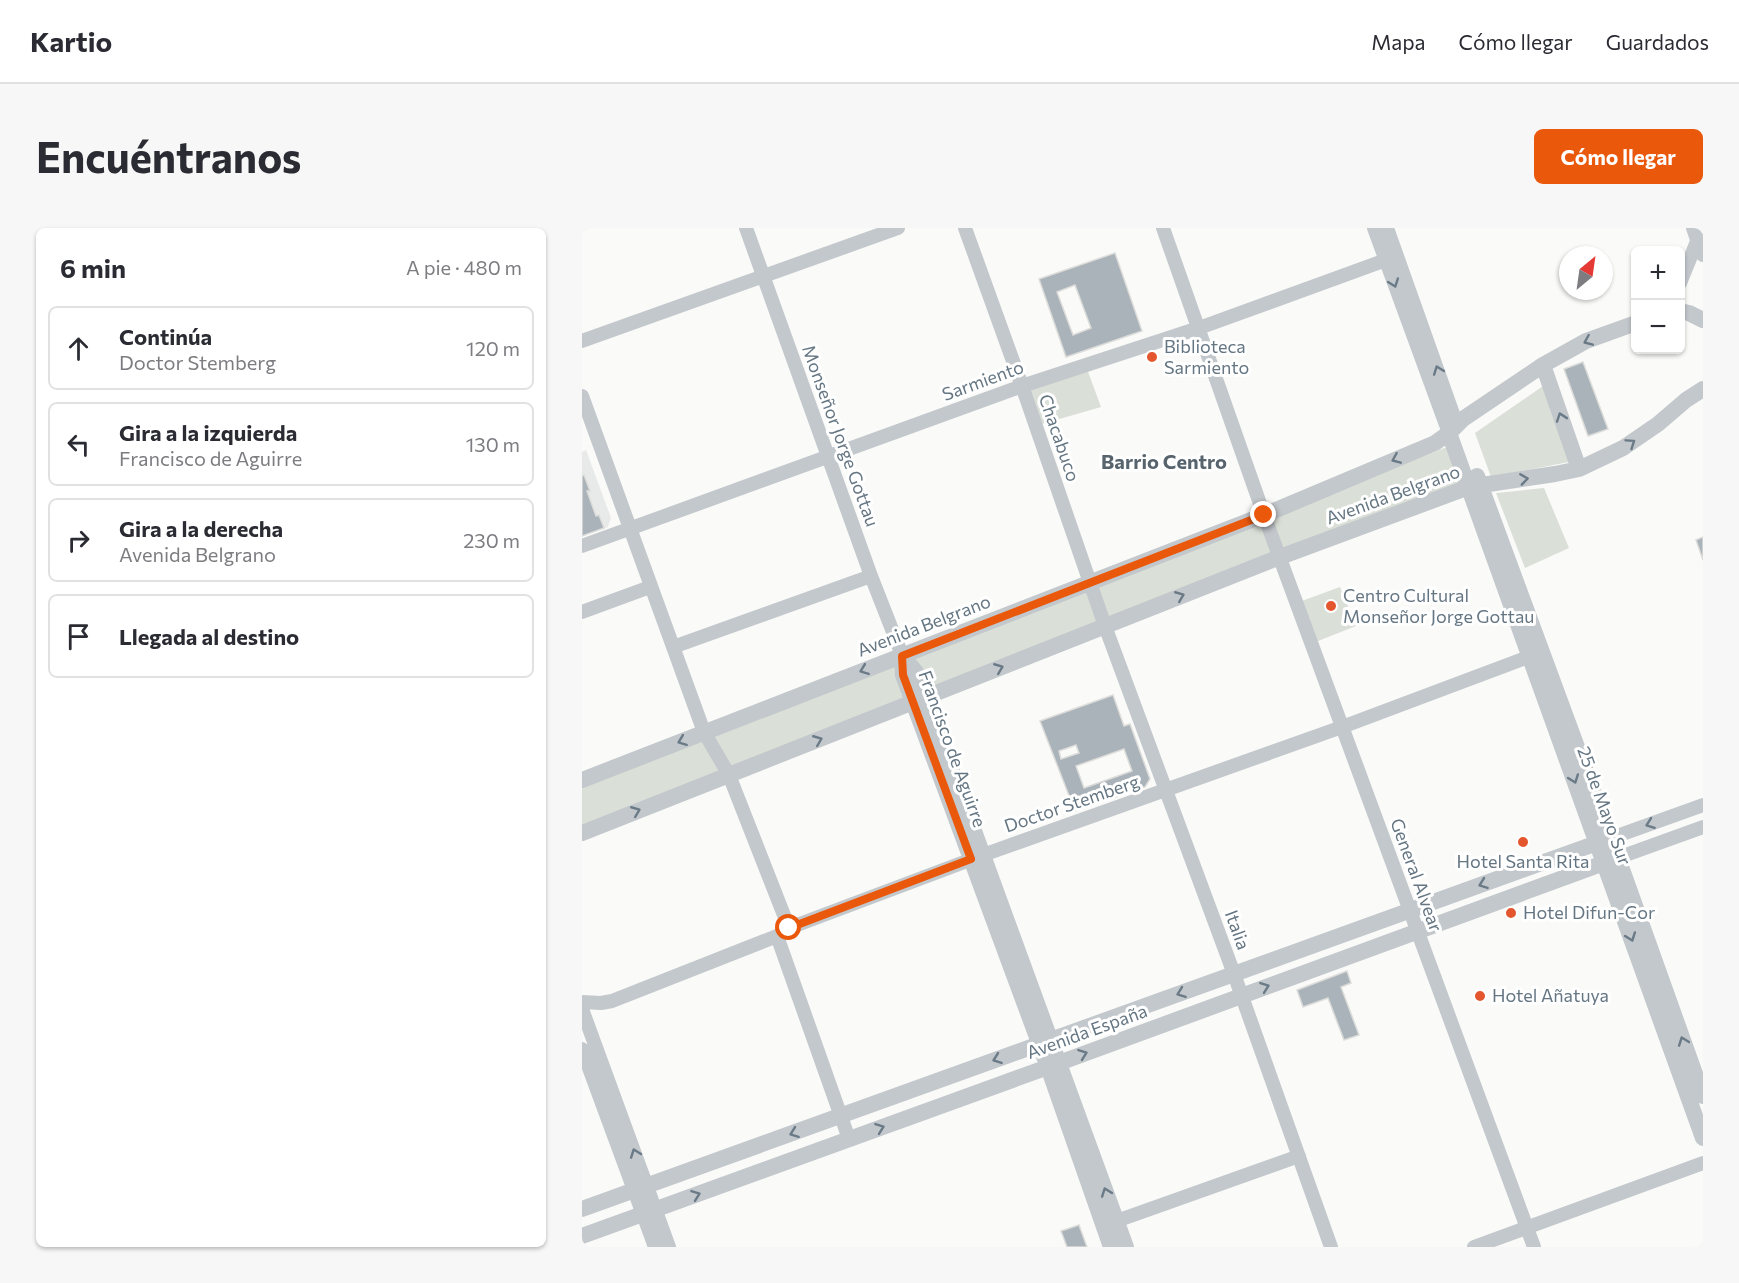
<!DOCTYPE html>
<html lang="es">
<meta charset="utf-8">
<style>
:root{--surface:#fff;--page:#f7f7f7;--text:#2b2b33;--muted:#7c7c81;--line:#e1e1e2;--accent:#ea580c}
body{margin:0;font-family:Commissioner,sans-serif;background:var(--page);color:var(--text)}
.controls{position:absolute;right:18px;top:18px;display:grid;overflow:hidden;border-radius:9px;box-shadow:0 2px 4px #0004}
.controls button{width:54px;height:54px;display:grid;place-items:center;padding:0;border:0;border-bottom:2px solid var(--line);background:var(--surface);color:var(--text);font:30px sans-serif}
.compass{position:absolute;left:977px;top:18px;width:54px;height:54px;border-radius:50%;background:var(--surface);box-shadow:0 2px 4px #0004;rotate:29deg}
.stop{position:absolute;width:18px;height:18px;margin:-14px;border:4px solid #ea580c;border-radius:50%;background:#fff}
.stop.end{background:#ea580c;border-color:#fff;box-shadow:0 2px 6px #0008}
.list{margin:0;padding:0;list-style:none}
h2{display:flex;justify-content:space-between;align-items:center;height:78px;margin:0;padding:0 24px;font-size:26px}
h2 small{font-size:20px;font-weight:400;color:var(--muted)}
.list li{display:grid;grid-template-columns:39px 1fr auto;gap:18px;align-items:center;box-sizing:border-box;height:84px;margin:0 12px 12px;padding:0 12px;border:2px solid var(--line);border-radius:9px}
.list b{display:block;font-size:22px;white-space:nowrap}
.list p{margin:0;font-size:20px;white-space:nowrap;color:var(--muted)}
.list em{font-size:20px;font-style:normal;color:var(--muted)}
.icon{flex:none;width:33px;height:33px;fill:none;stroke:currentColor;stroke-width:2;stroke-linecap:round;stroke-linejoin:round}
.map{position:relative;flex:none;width:1121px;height:1019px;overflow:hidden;border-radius:9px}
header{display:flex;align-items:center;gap:36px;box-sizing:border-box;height:84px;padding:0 30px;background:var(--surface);border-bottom:2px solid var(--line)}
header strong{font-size:28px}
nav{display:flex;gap:33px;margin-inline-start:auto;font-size:21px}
.intro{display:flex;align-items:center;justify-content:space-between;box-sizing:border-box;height:144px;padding:0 36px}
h1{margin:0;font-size:42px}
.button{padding:15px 27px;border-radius:9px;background:var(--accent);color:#fff;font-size:21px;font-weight:700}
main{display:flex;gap:36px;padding:0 36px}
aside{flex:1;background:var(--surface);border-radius:9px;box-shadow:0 2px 4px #0004}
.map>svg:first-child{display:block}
.built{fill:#e8e9e9}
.green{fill:#dadfd7}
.building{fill:#aab3b9;stroke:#dcdcda;stroke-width:1.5;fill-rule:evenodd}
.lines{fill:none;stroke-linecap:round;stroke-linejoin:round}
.minor{stroke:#c3c8cc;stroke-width:14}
.tertiary{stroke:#c3c8cc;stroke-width:16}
.oneway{stroke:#6a7a87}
.route{stroke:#ea580c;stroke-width:8}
.poi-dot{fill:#e4572e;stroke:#fff;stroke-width:2}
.labels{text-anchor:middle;stroke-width:6;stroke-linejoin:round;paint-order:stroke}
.poi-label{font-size:18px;fill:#657683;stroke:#fff;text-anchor:start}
.street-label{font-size:18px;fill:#657683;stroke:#fff}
.neighbourhood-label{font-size:20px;font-weight:bold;fill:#57646e;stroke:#fff}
</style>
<header>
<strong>Kartio</strong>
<nav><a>Mapa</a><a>Cómo llegar</a><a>Guardados</a></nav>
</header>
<div class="intro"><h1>Encuéntranos</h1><a class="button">Cómo llegar</a></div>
<main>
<aside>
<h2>6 min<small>A pie · 480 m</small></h2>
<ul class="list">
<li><svg class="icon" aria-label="ahead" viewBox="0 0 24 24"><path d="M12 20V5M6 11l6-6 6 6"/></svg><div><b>Continúa</b><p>Doctor Stemberg</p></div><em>120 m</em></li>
<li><svg class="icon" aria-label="left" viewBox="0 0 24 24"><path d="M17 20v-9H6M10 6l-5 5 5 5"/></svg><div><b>Gira a la izquierda</b><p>Francisco de Aguirre</p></div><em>130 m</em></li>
<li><svg class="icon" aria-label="right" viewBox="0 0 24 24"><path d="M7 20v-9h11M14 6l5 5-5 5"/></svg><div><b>Gira a la derecha</b><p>Avenida Belgrano</p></div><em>230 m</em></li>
<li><svg class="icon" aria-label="arrive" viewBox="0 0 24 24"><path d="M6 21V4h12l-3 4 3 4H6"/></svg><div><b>Llegada al destino</b></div></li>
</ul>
</aside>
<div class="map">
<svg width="1121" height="1019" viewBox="0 0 1121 1019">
<rect width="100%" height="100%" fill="#fafaf8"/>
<!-- built -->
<path class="built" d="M4,222L29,290L26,299L0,308V224Z"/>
<!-- green -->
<path class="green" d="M505,141L519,179L453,198L440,163Z
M961,158L987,234L909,249L893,205Z
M865,219L880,257L0,599V556Z
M962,260L987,320L943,340L914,265Z
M758,359L774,398L731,415L717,374Z"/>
<!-- building -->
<path class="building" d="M533,25L560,103L484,129L457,51ZM493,57L509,100L491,107L475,64Z
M1001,134L1026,201L1006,208L982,141Z
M2,247L8,263H5L14,288L17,287L22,300L0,308V248Z
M1121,309V332L1114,312Z
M531,467L542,498L548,496L568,551L563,559L493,583L458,493ZM494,517L497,525L479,531L477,523ZM542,521L550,543L502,560L494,538Z
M765,743L769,755L759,759L777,807L762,812L746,770L721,779L715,762Z
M497,997L505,1019H485L479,1003Z"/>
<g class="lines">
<!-- minor -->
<path class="minor" d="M164,0L289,348L320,427
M383,0L440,158L523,398L652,746L749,1019
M581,0L682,287L952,1019
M792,0L867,205
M805,0L875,197
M1098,55L1116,11
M0,113L316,0
M0,168L122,504L147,547L207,700
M0,318L440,158L617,100L815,28
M0,384L68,359
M91,419L289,348
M1021,613L1121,577
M1027,633L1121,599
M195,708L267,911
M0,774L19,775L30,773L195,708L207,700L401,627L760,499L957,425
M0,781L87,1019
M0,821L73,1019
M526,996L717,928
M892,1019L1121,935"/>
<!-- tertiary -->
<path class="tertiary" d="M1112,0L1121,26
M1098,83L1107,85L1121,92
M961,137L997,241
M867,205L1121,910
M895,248L1036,630L1121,868
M320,427L334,444L544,1019
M320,427L321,447L466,839L529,1019
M0,552L682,287L853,215L867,205L881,191L961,137L1004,113L1054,95
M0,605L698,329L887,259L973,246L997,241L1041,220L1076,196L1104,172L1121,161
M0,981L1015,615
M0,1008L466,839L1022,635"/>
</g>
<!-- one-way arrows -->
<defs><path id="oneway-chevron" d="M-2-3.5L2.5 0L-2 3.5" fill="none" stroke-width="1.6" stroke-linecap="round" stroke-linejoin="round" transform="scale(1.5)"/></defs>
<g class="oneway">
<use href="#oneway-chevron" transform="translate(812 55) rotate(70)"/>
<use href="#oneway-chevron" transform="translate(1006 113) rotate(157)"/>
<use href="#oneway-chevron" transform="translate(856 142) rotate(-110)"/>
<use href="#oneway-chevron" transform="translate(979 189) rotate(-109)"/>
<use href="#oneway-chevron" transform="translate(1049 215) rotate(-34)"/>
<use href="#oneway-chevron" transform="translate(814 231) rotate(157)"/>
<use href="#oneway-chevron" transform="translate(942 251) rotate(-8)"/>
<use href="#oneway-chevron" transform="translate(598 368) rotate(-22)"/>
<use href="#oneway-chevron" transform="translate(417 440) rotate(-22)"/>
<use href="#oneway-chevron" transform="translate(282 442) rotate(159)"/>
<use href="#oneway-chevron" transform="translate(236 512) rotate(-22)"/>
<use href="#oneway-chevron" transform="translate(100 513) rotate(159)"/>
<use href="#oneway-chevron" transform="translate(992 551) rotate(70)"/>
<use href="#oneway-chevron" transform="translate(54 583) rotate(-22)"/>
<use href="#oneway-chevron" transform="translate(1068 596) rotate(160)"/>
<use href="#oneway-chevron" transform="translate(901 656) rotate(160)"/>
<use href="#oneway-chevron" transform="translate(1049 709) rotate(70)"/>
<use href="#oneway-chevron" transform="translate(683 759) rotate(-20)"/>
<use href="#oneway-chevron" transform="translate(599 765) rotate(160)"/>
<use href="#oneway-chevron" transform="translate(1101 813) rotate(-110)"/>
<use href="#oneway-chevron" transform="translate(501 826) rotate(-20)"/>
<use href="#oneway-chevron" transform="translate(415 831) rotate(160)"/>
<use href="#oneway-chevron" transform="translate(298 900) rotate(-20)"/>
<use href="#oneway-chevron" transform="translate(212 905) rotate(160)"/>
<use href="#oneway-chevron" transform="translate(53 925) rotate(-110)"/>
<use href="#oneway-chevron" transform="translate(524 964) rotate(-110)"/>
<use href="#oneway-chevron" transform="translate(114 967) rotate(-20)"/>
</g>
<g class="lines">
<!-- route -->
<path class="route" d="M207,700L389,631L321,447L320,428L682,287"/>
</g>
<!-- markers -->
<g class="poi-dot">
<circle cx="570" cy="129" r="6"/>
<circle cx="749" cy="378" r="6"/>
<circle cx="941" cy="614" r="6"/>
<circle cx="929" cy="685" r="6"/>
<circle cx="898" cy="768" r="6"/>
</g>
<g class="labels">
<!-- poi labels -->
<g class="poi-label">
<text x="582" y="125">Biblioteca<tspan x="582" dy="21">Sarmiento</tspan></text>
<text x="761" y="374">Centro Cultural<tspan x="761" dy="21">Monseñor Jorge Gottau</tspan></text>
<text x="941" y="640" text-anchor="middle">Hotel Santa Rita</text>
<text x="941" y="691">Hotel Difun-Cor</text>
<text x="910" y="774">Hotel Añatuya</text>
</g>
<!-- street labels -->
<g class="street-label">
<text transform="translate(401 153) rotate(-20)" y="6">Sarmiento</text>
<text transform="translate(258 208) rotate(70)" y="6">Monseñor Jorge Gottau</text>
<text transform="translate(477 210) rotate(71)" y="6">Chacabuco</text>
<text transform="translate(811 267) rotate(-20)" y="6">Avenida Belgrano</text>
<text transform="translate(342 398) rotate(-21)" y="6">Avenida Belgrano</text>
<text transform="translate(370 521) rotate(70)" y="6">Francisco de Aguirre</text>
<text transform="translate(490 576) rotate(-19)" y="6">Doctor Stemberg</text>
<text transform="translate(1022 578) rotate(70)" y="6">25 de Mayo Sur</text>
<text transform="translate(834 647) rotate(70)" y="6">General Alvear</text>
<text transform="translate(655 702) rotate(70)" y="6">Italia</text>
<text transform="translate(505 804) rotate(-20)" y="6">Avenida España</text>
</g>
<!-- neighbourhood labels -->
<g class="neighbourhood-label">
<text x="582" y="241">Barrio Centro</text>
</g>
</g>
</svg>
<div class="controls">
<button>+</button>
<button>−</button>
</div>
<svg class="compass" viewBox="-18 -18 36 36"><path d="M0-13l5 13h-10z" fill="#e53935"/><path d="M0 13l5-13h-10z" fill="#7c7c81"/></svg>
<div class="stop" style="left:207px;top:700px"></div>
<div class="stop end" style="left:682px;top:287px"></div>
</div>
</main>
